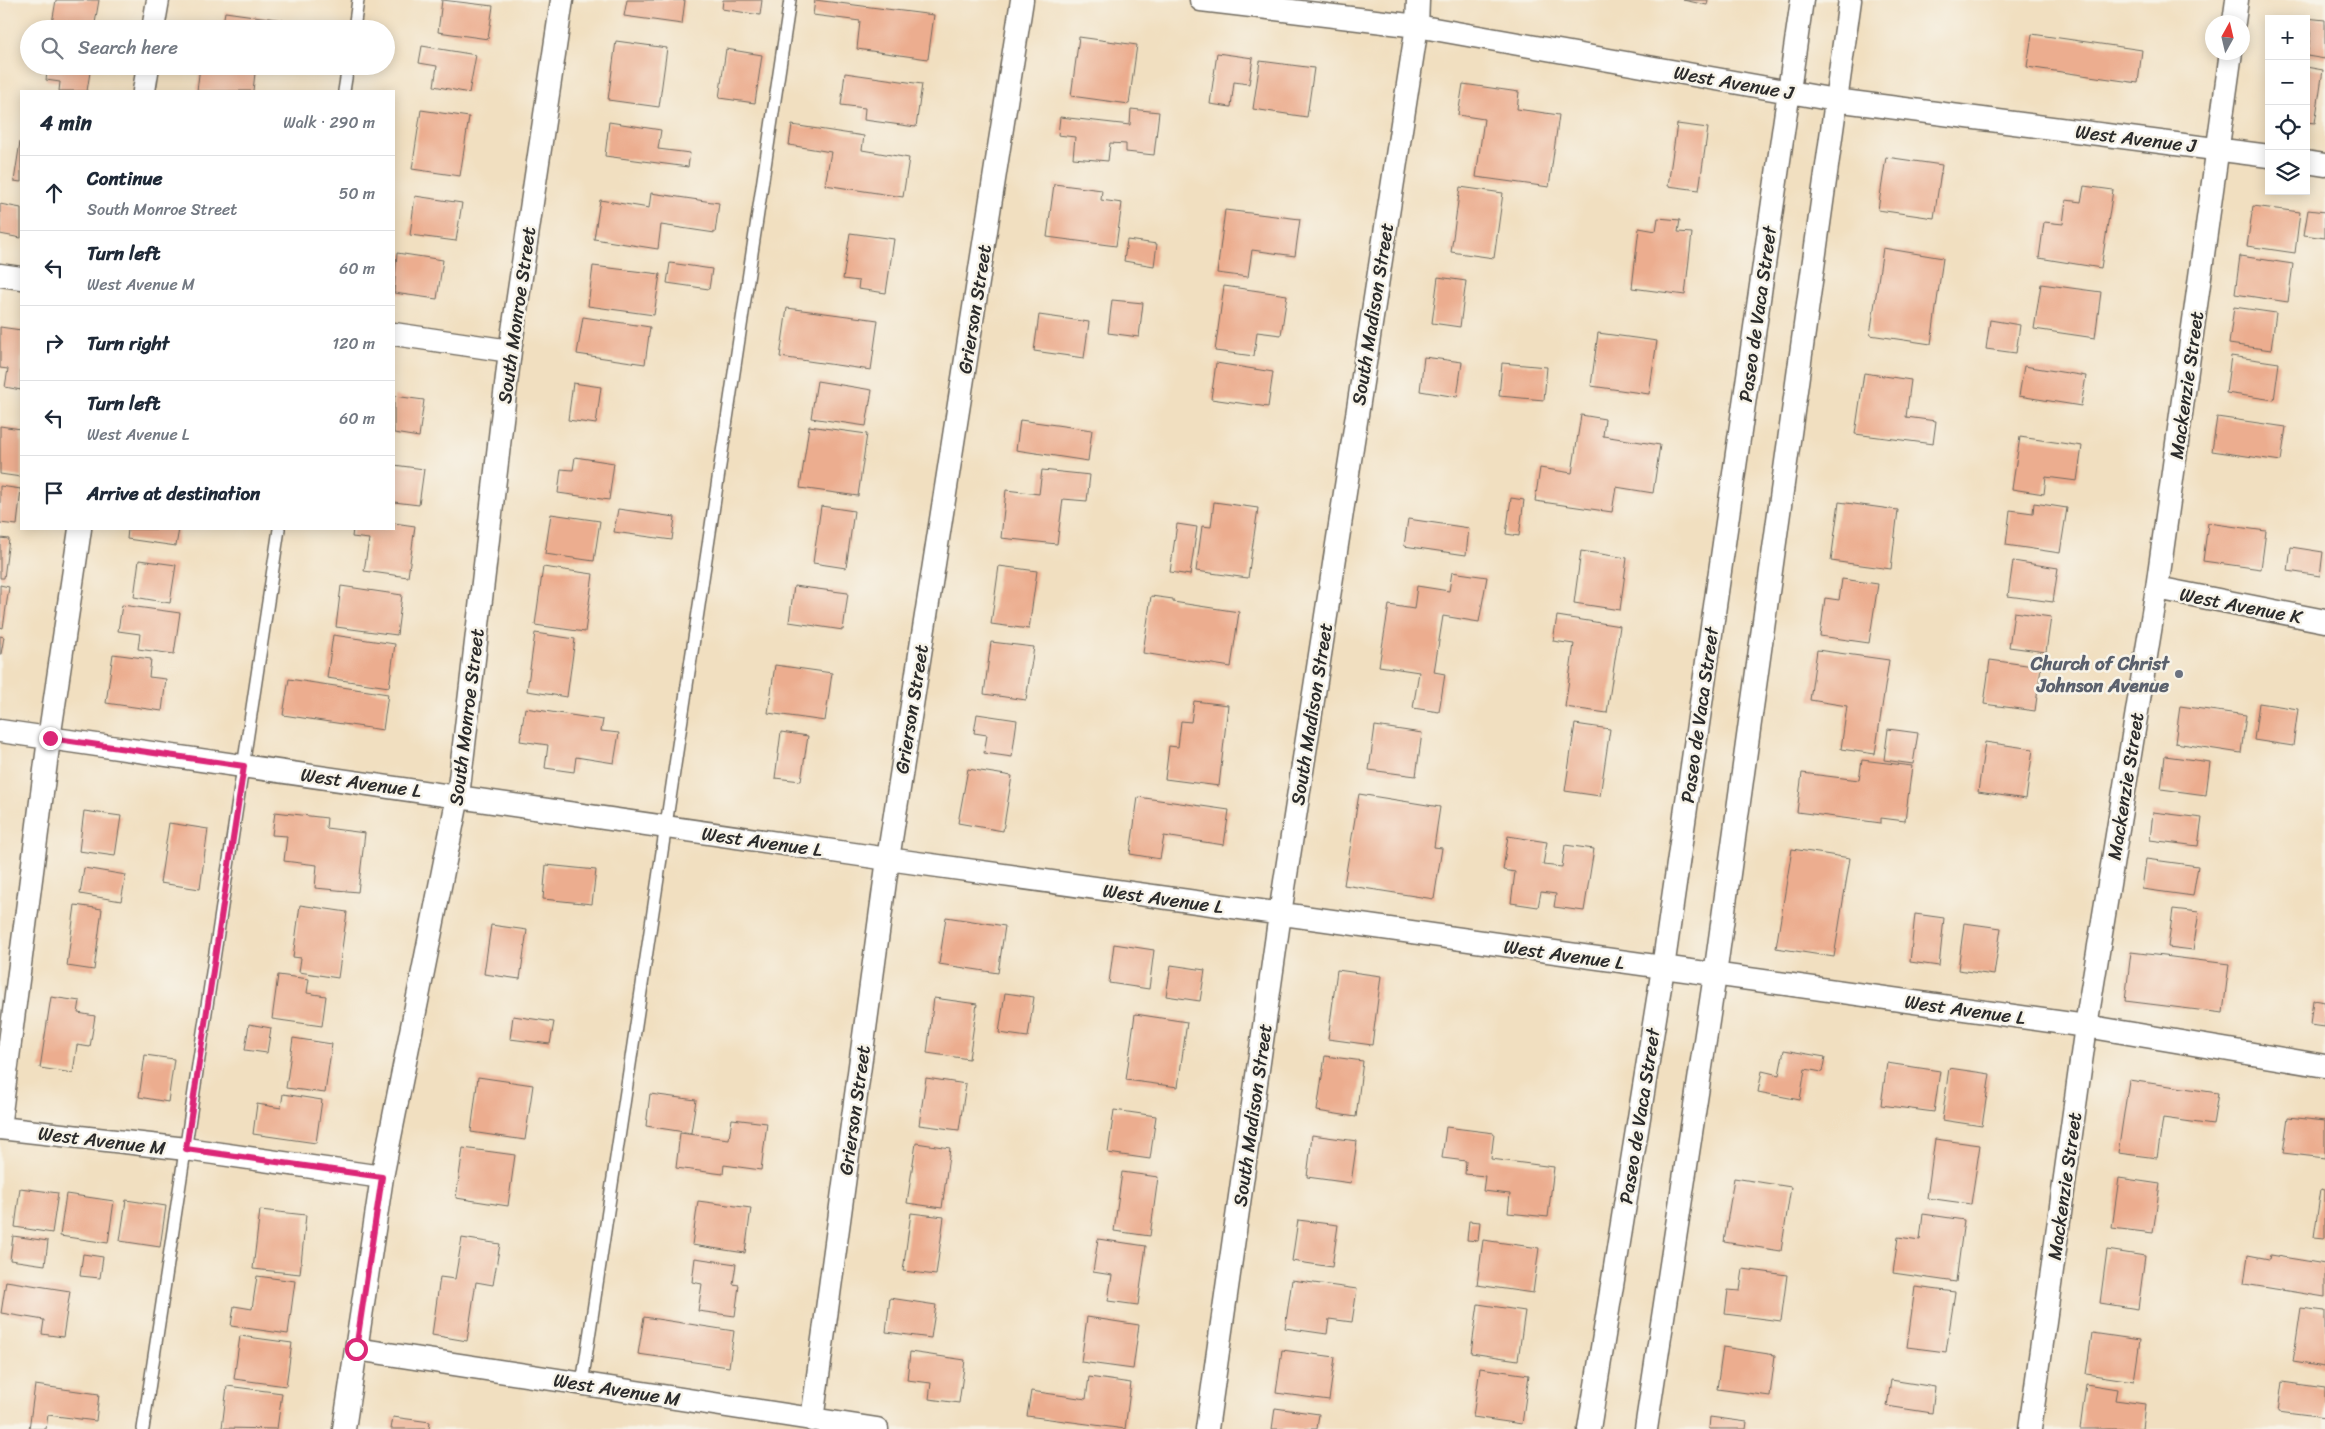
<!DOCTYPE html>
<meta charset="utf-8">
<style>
:root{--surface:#fff;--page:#f2f2f3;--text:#1f2937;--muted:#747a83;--line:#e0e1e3}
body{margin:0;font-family:Sriracha,sans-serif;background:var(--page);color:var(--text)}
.controls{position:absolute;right:15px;top:15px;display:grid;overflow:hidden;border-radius:0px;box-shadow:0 2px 12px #0003}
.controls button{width:45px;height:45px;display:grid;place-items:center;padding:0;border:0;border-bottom:1px solid var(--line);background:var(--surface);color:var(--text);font:25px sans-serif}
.compass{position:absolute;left:2205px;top:15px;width:45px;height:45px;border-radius:50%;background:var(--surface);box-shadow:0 2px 12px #0003;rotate:8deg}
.stop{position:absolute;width:15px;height:15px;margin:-11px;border:4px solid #db2777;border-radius:50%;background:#fff}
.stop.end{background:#db2777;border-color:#fff;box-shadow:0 1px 5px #0008}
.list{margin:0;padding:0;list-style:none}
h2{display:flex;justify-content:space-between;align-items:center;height:65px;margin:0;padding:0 20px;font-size:21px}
h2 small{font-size:16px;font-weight:400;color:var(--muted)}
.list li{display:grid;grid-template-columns:32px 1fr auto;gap:15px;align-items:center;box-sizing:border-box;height:75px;padding:0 20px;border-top:1px solid var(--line)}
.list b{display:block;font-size:19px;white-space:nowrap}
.list p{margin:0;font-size:16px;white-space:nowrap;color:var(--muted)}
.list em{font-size:16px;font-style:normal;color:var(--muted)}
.icon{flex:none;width:28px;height:28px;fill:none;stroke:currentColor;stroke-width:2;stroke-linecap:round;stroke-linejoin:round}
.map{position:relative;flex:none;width:2325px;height:1429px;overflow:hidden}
.search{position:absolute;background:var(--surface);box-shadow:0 2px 12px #0003;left:20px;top:20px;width:375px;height:55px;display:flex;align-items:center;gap:12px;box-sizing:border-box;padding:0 18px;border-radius:28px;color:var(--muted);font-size:19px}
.panel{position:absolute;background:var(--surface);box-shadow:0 2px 12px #0003;left:20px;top:90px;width:375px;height:440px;border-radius:0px}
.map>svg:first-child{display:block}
.building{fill:#ecad8f}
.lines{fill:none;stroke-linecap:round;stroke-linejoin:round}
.lane-casing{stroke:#706a5f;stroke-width:14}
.street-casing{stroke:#706a5f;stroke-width:25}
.lane{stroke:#fff;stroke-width:11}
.street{stroke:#fff;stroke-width:22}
.route{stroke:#db2777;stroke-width:6}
.worship-dot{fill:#6b7280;stroke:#f7f3e8;stroke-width:2}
.labels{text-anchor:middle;stroke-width:5;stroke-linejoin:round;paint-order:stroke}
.street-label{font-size:19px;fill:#2b2b2b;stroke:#f7f3e8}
.worship-label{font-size:19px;font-weight:bold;fill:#5b616d;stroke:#f7f3e8;text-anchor:end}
</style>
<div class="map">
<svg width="2325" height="1429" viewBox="0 0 2325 1429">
<rect width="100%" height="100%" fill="#f7f3e8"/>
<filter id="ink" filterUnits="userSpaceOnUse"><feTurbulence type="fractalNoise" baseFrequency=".02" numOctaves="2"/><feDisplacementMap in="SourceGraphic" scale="10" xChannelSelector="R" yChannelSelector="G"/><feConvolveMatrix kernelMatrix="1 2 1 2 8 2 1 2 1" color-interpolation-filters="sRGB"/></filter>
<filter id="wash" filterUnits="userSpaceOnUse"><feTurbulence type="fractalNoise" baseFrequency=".0096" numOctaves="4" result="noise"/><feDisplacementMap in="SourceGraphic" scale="20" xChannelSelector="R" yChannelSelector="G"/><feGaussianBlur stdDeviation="1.12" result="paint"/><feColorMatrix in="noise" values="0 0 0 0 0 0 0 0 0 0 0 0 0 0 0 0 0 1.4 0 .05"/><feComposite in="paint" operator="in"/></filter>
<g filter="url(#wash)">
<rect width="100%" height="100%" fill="#f1dfc0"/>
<g id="blocks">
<!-- building -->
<path class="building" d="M56,0H99L94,29H51Z
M442,0L493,6L488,39L438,32Z
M627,0H685L682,24L624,16Z
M723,0H762L760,15L722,9Z
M815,0L934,15L928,59L857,49L860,21L813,15Z
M1683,0H1708L1707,5Z
M225,12L283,20L282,29H222Z
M2306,18L2325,20V59L2307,56L2311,30H2306Z
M2032,34L2142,50L2138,83L2027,67Z
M1079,37L1137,45L1129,104L1071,96Z
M616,41L667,48L659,107L608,100Z
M422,46L476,55L469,93L434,86L437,66L419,63Z
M726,49L762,55L755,103L719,98Z
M1217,53L1253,58L1249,84L1234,82L1231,107L1210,104Z
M1260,61L1314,68L1307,117L1253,109Z
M48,66H91L87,91H59L60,82L46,80Z
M200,66L255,73L253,91H197Z
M2306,67L2323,70L2315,123L2306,122Z
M845,73L922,84L916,127L864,120L865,108L841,105Z
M1463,84L1519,92L1517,109L1559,115L1549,187L1476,177L1484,119L1458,115Z
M1131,109L1159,112L1154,155L1126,152V144L1110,143L1108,161L1073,158L1075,137L1058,135L1060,117L1130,125Z
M421,110L469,117L460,176L412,169Z
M609,122L661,130L658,149L690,153L688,167L605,156Z
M1677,124L1708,128L1699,190L1668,186Z
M792,125L864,136L862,150L909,158L903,197L825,185L831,152L789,145Z
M20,142H21V182L14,181Z
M1886,157L1942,165L1934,218L1878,210Z
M1054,184L1102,190L1101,200L1122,203L1116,246L1047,237Z
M2084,186L2113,190L2101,268L2039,258L2044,222L2063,224L2066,200L2081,202Z
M1460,187L1503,193L1494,258L1451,252Z
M651,193L719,203L715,233L661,225L658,249L594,239L600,200L649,208Z
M415,196L462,203L456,241L410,235Z
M0,204L21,208V238L0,234Z
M2253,206L2300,212L2295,253L2247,246Z
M1225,210L1300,219L1295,256L1252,250L1248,277L1217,273Z
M2308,210L2325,212V238L2304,235Z
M1658,218L1680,220L1678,232L1692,233L1685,295L1632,288L1639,228L1656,231Z
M850,233L894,239L886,293L858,289L859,281L843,279Z
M1127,240L1157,244L1154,266L1124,261Z
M1883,248L1943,258L1931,344L1870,335Z
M397,253L443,260L437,299L394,293Z
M2240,256L2293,264L2288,302L2235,294Z
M670,263L712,269L709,289L667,283Z
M593,266L660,274L654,315L588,306Z
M1438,277L1466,281L1460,327L1432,323Z
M2041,284L2101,292L2095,338L2034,329Z
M1224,286L1287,295L1281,335L1257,332L1254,356L1215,351Z
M1112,300L1143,303L1139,337L1108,333Z
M2234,307L2276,313L2271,350L2229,344Z
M787,308L878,320L871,370L780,357Z
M1039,315L1089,322L1084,358L1034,351Z
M583,317L650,327L645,364L577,354Z
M1990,320L2020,325L2016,353L1986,349Z
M0,327L21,330V390L5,387L8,369L0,368Z
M1598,333L1657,341L1649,394L1591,386Z
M2231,356L2279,363L2274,400L2226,393Z
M1424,357L1462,362L1457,397L1420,391Z
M1216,363L1273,372L1268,407L1211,399Z
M1502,363L1547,367L1544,400L1499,396Z
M2024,366L2086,376L2081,406L2019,396Z
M1864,373L1911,380L1906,417L1936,421L1933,444L1855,434Z
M817,381L872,390L866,426L811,418Z
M573,383L601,387L596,424L568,420Z
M394,396L424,400L419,437L394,433Z
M1581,415L1605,419L1603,436L1660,445L1653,493L1616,487L1612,512L1535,501L1540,468L1572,473Z
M2217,417L2286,427L2281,461L2212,451Z
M1020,420L1092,430L1088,461L1016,450Z
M0,426L21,429V477L0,474Z
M809,426L867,434L858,496L800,488Z
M2020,437L2082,446L2077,481L2046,477L2044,494L2012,489Z
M575,457L614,463L609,500L558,493L561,469L573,470Z
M394,465L424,469L419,505L394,502Z
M1042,470L1090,475L1087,501L1063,499L1057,544L1001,538L1006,490L1039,494Z
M0,486L21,489L17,525L0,523Z
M1511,498L1524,500L1519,536L1506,534Z
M1214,502L1258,508L1248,578L1196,571L1202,526L1211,527Z
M1839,502L1898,510L1891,569L1831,561Z
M2034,503L2067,508L2060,553L2006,545L2010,510L2033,513Z
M821,506L854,511L846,568L813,563Z
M618,509L675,517L672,540L614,532Z
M551,514L600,521L594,561L545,554Z
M1408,519L1469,528L1466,555L1404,546Z
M394,523L415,526L408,577L364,571L369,539L352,537L353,529H394Z
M2208,523L2266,531L2261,569L2203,561Z
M1177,524L1197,527L1190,575L1170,572Z
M128,529H179L176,546L127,539Z
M0,538L9,539L4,578H0Z
M2291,547L2323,552L2320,576L2288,571Z
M1581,551L1627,558L1620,610L1574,603Z
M139,560L176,565L170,603L134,597Z
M2013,561L2058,568L2053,602L2008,596Z
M999,566L1037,571L1029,629L991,624Z
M543,567L593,574L585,632L535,625Z
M1452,572L1487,577L1479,622L1443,616L1434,672L1445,674L1439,712L1413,708L1419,672L1379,666L1389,605L1414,609L1417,586L1449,591Z
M1842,579L1878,584L1869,643L1820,636L1825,598L1839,600Z
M0,585L9,587L3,628L0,627Z
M341,586L402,595L397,635L336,627Z
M794,586L848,593L843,630L789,622Z
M1151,596L1173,599V602L1239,612L1231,667L1143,653Z
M122,605L180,613L174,654L138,649L140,634L118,631Z
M2014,612L2051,617L2046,652L2009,647Z
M1557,616L1620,626L1607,713L1565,707L1574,644L1553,641Z
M535,633L575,639L567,697L527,691Z
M333,635L395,644L389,687L327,678Z
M0,636L4,637L1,654H0Z
M991,642L1034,647L1026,700L984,694Z
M1817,650L1889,660L1875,754L1841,749L1847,706L1810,700Z
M113,654L151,659L149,677L166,679L162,711L106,703Z
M1990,660L2041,667L2035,711L1984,704Z
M775,665L832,673L825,721L768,713Z
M289,679L388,694L383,730L283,715Z
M1194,701L1228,705L1219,786L1165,779L1169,746L1178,747L1181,721L1191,722Z
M2259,703L2298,709L2293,746L2254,740Z
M2180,706L2246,715L2241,753L2175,743Z
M525,708L603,720L601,731L619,733L614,763L576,757L574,772L545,768L548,745L520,741Z
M977,714L1017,720L1012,757L984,753L987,735L974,733Z
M1575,724L1610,729L1600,796L1565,791Z
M1375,726L1422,733L1416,776L1369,770Z
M1888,729L1918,733L1913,764L1884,760Z
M781,732L808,736L801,781L775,778Z
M1985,742L2033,749L2026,799L1978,792Z
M2165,756L2210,762L2206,795L2161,789Z
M1862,760L1912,766L1905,821L1881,818V823L1797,812L1802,773L1859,780Z
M968,769L1012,776L1003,831L958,823Z
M1359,794L1440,807L1434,847L1442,848L1434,899L1344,885Z
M1138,797L1229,810L1224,845L1164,836L1160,859L1130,854Z
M84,811L121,816L115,856L79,851Z
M275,812L327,818L326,828L365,833L358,892L315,888L317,865L284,861L287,836L272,835Z
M2153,812L2202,818L2198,846L2150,840Z
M169,823L208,829L200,889L160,883Z
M1508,836L1547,842L1543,865L1562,867L1565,845L1594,849L1584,911L1554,907L1556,894L1541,892L1538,907L1511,903L1515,872L1503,870Z
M1792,849L1850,858L1834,957L1776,948Z
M2146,859L2198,866L2193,896L2142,889Z
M546,865L596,870L592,904L543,899Z
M84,868L126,875L121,901L80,894Z
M75,905L102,909L94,970L67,966Z
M300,905L347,912L338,978L299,972L301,958L293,957Z
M2173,909L2199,912L2193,950L2168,947Z
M1915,914L1944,918L1939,966L1910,962Z
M946,917L1005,926L998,973L939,964Z
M1964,923L2001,928L1994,975L1958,970Z
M491,925L527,930L520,979L484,974Z
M1114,944L1154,950L1149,989L1109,983Z
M2131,952L2229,964L2223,1013L2125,1001Z
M1171,965L1205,970L1200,1001L1166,996Z
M1337,970L1381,976L1372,1045L1328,1039Z
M278,975L309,979L307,993L326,996L322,1026L272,1019Z
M1005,993L1034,997L1028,1037L999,1033Z
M51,997L80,1001L78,1013L95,1016L90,1047L77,1045L73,1073L40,1068Z
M934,998L977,1004L969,1059L927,1053Z
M2313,1000L2325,1002V1027L2310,1025Z
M1135,1014L1187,1022L1178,1087L1126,1080Z
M513,1016L554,1022L550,1044L510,1039Z
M249,1024L271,1028L267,1053L245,1050Z
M293,1038L332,1044L325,1093L286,1088Z
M1784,1050L1825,1057L1822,1072L1805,1069L1800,1100L1758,1092L1762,1071L1779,1075Z
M145,1055L174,1059L168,1102L139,1097Z
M1325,1056L1363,1061L1356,1117L1317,1111Z
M1887,1063L1940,1071L1934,1112L1881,1105Z
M1949,1068L1990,1074L1982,1126L1942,1120Z
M478,1077L533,1085L525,1140L471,1132Z
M926,1078L966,1084L959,1130L919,1125Z
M2129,1080L2218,1093L2213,1125L2163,1118L2157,1158L2118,1153Z
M283,1094L322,1100L316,1143L253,1134L257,1104L281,1108Z
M650,1094L696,1100L691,1133L646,1126Z
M1114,1110L1156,1116L1150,1159L1108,1153Z
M2288,1117L2325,1121V1158L2283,1153Z
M732,1119L767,1123L761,1170L724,1165L723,1174L676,1168L680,1133L729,1139Z
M1446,1127L1494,1133L1491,1159L1554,1167L1548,1217L1508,1213L1510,1194L1483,1191L1485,1176L1465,1174L1466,1161L1442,1158Z
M1312,1135L1357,1141L1351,1183L1307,1177Z
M1935,1139L1980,1145L1971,1204L1927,1198Z
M916,1143L950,1148L942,1208L907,1203Z
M463,1148L515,1155L508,1206L456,1198Z
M1122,1172L1158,1177L1150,1236L1114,1231Z
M1734,1178L1791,1187L1781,1251L1724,1242Z
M2119,1178L2160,1184L2153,1233L2112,1228Z
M20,1188L58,1193L52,1233L15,1227Z
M2321,1189L2325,1190V1238L2314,1237Z
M66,1194L114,1201L108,1243L60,1236Z
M126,1200L166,1206L160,1247L120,1241Z
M698,1201L751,1208L745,1253L692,1245Z
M260,1210L306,1215L300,1274L253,1269Z
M911,1213L944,1217L936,1275L903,1271Z
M1923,1214L1964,1220L1956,1282L1893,1273L1898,1237L1920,1240Z
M1298,1220L1338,1225L1332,1267L1292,1261Z
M1469,1221L1480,1222L1478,1241L1467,1240Z
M13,1236L48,1241L45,1265L10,1260Z
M462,1238L500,1244L493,1285L476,1282L467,1341L432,1335L440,1277L455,1279Z
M1098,1239L1146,1246L1138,1305L1108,1301L1112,1275L1093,1272Z
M1483,1240L1539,1248L1533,1293L1477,1285Z
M2107,1250L2145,1256L2138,1309L2100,1303Z
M83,1254L103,1257L100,1278L80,1276Z
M2248,1255L2269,1259L2270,1255L2325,1264V1297L2244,1284Z
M695,1258L736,1264L733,1284L739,1285L735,1316L698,1311L702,1284L692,1282Z
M1743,1269L1787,1275L1781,1321L1725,1314L1728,1290L1740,1291Z
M257,1276L295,1281L288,1334L231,1326L234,1306L252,1309Z
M1292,1280L1357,1289L1352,1322L1329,1319L1327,1334L1285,1328Z
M6,1281L70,1291L63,1337L42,1334L44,1320L1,1313Z
M1915,1287L1955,1292L1946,1352L1907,1347Z
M890,1298L936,1305L931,1338L886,1332Z
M1478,1304L1525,1311L1518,1360L1471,1353Z
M2301,1308L2325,1311V1367L2293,1362Z
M644,1317L734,1331L729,1367L638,1354Z
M1087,1317L1139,1325L1133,1369L1081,1362Z
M2092,1333L2140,1340L2134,1381L2086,1374Z
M240,1336L292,1343L286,1386L234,1379Z
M1723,1347L1775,1355L1770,1396L1717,1389Z
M1282,1350L1335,1357L1329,1400L1276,1393Z
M910,1352L965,1360L959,1403L929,1399L931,1383L907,1380Z
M1480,1368L1529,1375L1522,1424L1473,1417Z
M1089,1377L1131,1383L1125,1429L1027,1416L1031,1391L1086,1399Z
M1891,1380L1935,1387L1932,1413L1887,1406Z
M2282,1382L2325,1388V1418L2278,1412Z
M2086,1384L2117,1389L2115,1400L2145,1404L2142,1429H2080Z
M35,1385L99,1394L96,1421L48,1415L46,1429H29Z
M227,1386L282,1393L277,1429L222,1428Z
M1275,1408L1319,1414L1317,1429H1272Z
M393,1417L430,1422L429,1429H391Z
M1710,1417L1747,1422L1746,1429H1709Z"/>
</g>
</g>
<g filter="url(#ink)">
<use href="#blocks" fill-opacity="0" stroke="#706a5f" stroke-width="1"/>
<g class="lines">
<!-- lane casing -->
<g class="lane-casing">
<path id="lane" d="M354,29L358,0
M344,91L348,66
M582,1384L790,0
M143,1429L279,529"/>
</g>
<!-- street casing -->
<g class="street-casing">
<path id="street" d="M1201,0L1417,26L1835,100L2269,156
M2234,22L2237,0
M153,29L158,0
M144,91L148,66
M2306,162L2325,165
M0,275L21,278
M394,334L510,351
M2157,588L2325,621
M0,731L888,859L2086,1026L2325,1066
M0,1120L49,739L80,529
M0,1128L186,1149L382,1177
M356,1349L877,1429
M812,1420L888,859L1022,0
M344,1429L382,1177L458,796L510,351L562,0
M1207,1429L1280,914L1417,26L1418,0
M1589,1429L1663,968L1802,0
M1646,1429L1715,975L1850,0
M2030,1429L2086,1026L2157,588L2231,52"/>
</g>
<!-- lane -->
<use href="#lane" class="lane"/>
<!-- street -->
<use href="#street" class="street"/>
</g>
</g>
<g class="lines" filter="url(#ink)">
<!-- route -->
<path class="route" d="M50,738L244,766L186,1149L382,1177L356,1349"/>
</g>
<!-- markers -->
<circle class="worship-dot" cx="2179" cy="674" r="5"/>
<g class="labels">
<!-- street labels -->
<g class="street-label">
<text transform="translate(1734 82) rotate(10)" y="7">West Avenue J</text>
<text transform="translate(2136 138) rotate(7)" y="7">West Avenue J</text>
<text transform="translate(974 309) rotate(-81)" y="7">Grierson Street</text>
<text transform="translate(1372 314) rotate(-81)" y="7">South Madison Street</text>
<text transform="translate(1757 314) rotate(-82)" y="7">Paseo de Vaca Street</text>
<text transform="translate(516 315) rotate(-82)" y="7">South Monroe Street</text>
<text transform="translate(2186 385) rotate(-82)" y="7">Mackenzie Street</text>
<text transform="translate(2241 605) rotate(11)" y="7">West Avenue K</text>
<text transform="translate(911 709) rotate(-81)" y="7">Grierson Street</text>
<text transform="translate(1311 714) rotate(-81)" y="7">South Madison Street</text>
<text transform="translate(1699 715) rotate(-82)" y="7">Paseo de Vaca Street</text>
<text transform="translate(466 717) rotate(-83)" y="7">South Monroe Street</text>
<text transform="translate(361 782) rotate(8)" y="7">West Avenue L</text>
<text transform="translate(2125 786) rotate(-81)" y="7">Mackenzie Street</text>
<text transform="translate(762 841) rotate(8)" y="7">West Avenue L</text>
<text transform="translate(1163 898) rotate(8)" y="7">West Avenue L</text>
<text transform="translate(1564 954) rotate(8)" y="7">West Avenue L</text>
<text transform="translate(1965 1009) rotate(8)" y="7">West Avenue L</text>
<text transform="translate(854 1110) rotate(-82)" y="7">Grierson Street</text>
<text transform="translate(1252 1115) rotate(-82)" y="7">South Madison Street</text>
<text transform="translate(1639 1116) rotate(-81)" y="7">Paseo de Vaca Street</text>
<text transform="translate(102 1140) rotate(7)" y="7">West Avenue M</text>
<text transform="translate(2064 1186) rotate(-82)" y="7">Mackenzie Street</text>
<text transform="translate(617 1389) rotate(9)" y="7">West Avenue M</text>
</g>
<!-- worship labels -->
<g class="worship-label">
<text x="2169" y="670">Church of Christ<tspan x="2169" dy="22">Johnson Avenue</tspan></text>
</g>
</g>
</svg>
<div class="controls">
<button>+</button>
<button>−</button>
<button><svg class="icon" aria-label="locate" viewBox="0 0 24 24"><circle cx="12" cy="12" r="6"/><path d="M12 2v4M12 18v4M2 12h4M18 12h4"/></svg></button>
<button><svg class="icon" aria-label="layers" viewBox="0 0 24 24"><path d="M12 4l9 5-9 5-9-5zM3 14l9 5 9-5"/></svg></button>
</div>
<svg class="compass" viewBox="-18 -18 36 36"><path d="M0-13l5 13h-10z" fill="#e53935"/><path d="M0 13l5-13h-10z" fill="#747a83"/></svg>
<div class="stop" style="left:356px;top:1349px"></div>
<div class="stop end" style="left:50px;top:738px"></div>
<div class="search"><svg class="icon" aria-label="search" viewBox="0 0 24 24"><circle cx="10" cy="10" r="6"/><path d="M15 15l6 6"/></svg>Search here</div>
<section class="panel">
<h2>4 min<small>Walk · 290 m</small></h2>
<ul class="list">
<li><svg class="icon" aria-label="ahead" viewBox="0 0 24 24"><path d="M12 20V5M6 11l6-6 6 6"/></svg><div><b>Continue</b><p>South Monroe Street</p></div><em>50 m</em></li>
<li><svg class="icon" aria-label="left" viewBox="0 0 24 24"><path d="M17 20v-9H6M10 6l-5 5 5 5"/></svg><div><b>Turn left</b><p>West Avenue M</p></div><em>60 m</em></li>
<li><svg class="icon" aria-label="right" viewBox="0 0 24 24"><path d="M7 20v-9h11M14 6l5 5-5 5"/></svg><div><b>Turn right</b></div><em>120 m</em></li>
<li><svg class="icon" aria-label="left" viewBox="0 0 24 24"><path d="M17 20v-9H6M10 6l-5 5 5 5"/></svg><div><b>Turn left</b><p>West Avenue L</p></div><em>60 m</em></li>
<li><svg class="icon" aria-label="arrive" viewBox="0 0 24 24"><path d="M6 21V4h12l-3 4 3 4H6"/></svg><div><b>Arrive at destination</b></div></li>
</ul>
</section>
</div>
